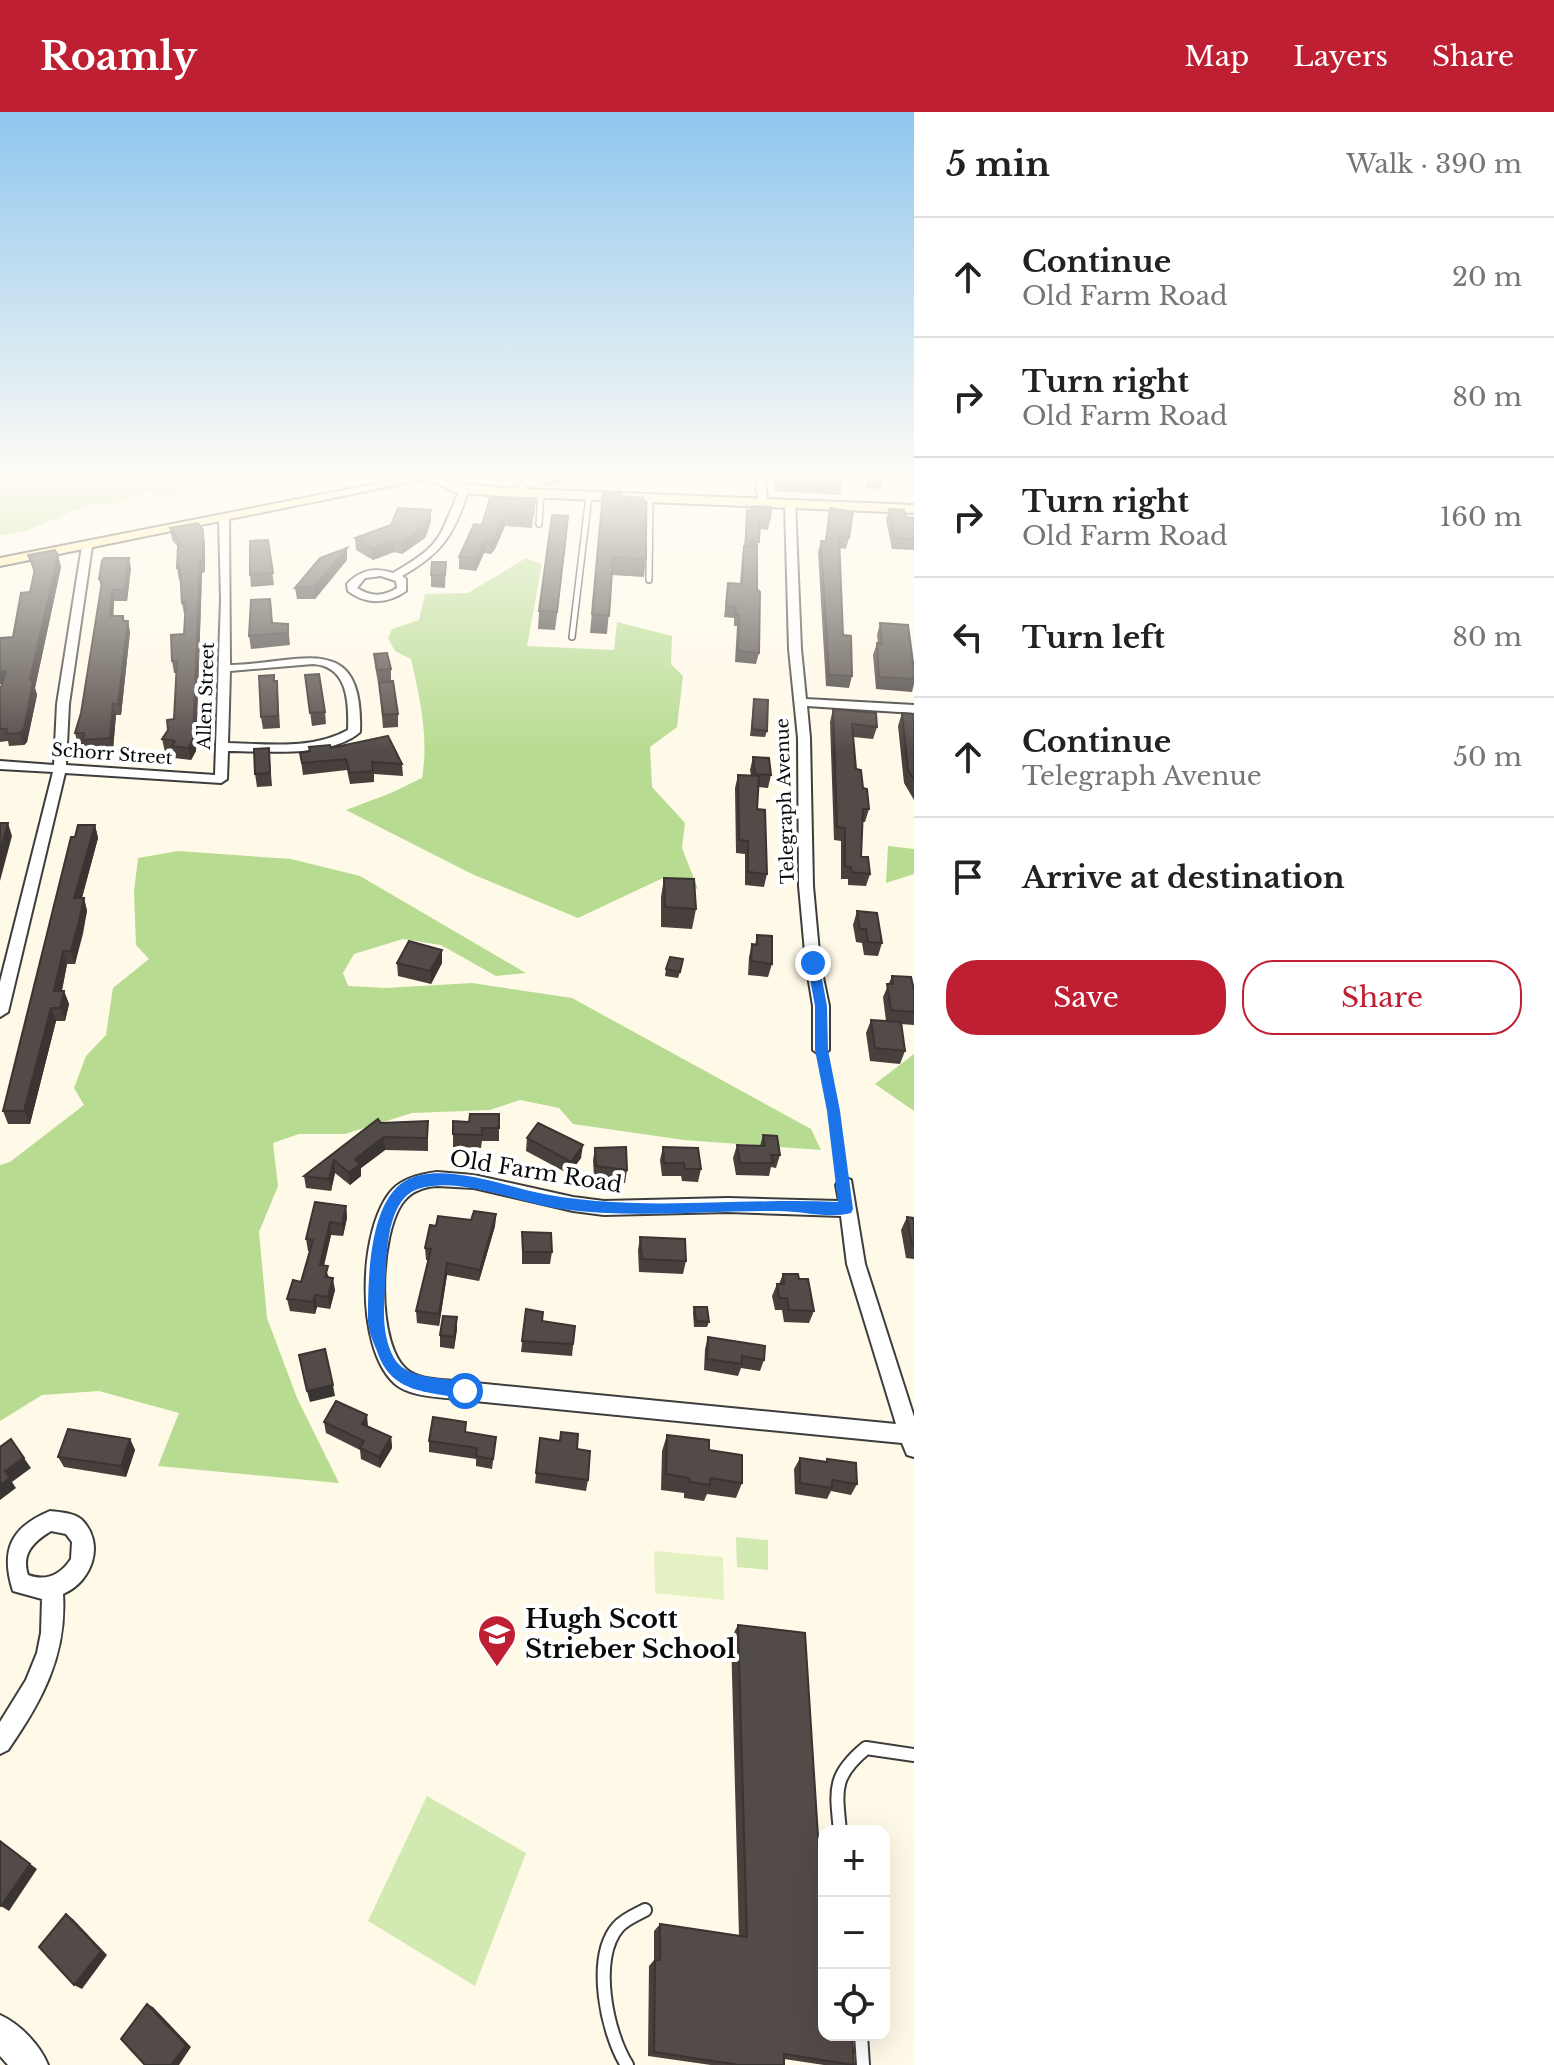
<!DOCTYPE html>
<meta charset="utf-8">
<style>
:root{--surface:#fff;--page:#f6f6f6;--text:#222;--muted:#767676;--line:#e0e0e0;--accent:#be1f32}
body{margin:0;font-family:"Libre Baskerville",serif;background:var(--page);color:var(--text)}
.controls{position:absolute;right:24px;bottom:24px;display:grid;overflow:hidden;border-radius:16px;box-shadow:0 8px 32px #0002}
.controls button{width:72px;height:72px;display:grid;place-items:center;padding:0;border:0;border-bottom:2px solid var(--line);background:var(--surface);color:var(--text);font:40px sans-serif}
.stop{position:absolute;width:24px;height:24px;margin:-18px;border:6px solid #1a73e8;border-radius:50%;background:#fff}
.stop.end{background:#1a73e8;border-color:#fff;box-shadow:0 2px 8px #0008}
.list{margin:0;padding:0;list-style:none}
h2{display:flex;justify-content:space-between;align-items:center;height:104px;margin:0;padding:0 32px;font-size:34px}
h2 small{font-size:26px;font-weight:400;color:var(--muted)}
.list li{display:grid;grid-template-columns:52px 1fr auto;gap:24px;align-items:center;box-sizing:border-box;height:120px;padding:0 32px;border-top:2px solid var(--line)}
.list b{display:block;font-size:30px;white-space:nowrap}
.list p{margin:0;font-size:26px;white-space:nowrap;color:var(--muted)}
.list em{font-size:26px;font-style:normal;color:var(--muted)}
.actions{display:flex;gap:16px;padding:24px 32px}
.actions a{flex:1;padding:18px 0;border:2px solid var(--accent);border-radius:32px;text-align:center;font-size:28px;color:var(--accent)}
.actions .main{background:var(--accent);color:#fff}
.icon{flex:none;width:44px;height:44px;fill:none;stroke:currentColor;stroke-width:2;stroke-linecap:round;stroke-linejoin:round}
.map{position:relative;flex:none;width:914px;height:1953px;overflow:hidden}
header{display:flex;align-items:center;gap:48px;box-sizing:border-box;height:112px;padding:0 40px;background:var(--accent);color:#fff}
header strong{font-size:38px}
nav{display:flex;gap:44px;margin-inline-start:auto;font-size:28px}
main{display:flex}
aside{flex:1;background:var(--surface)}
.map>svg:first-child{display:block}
.green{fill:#d2eab1}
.forest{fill:#b7db90}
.pitch{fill:#e4f1c3}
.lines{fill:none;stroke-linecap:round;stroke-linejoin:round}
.service-far1-casing{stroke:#3d3d3d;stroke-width:8}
.service-casing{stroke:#3d3d3d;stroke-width:16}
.minor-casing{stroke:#3d3d3d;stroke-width:4}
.tertiary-casing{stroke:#3d3d3d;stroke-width:4}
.secondary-casing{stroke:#2c2c2c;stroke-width:4}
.path{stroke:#2c2c2c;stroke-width:3;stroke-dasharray:7 3;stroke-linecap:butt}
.service-far1{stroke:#fff;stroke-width:5}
.service{stroke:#fff;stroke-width:12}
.minor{fill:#fff;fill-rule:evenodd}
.tertiary{fill:#fff;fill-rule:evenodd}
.secondary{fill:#ffeea3;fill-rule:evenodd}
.wall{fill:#47403d}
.shaded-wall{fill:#3a3432}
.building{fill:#534b47;stroke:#3a3432;stroke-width:2}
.route{fill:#1a73e8}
.labels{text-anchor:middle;stroke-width:8;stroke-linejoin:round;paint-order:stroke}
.far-street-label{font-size:18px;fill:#0a0a0a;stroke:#fff}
.street-label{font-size:22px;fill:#0a0a0a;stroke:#fff}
.near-poi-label{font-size:26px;font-weight:bold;fill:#0a0a0a;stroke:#fff;text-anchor:start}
</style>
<header>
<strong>Roamly</strong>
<nav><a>Map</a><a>Layers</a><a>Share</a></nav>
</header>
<main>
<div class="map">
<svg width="914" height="1953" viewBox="0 0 914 1953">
<rect width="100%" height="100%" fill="#fff9e8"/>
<!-- green -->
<path class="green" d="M736,1425L768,1428V1458L737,1455Z
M427,1684L526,1741L475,1874L368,1809Z"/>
<!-- forest -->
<path class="forest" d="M0,367H272L242,372L190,371L170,386L147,379L114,392L88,393L26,419L0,423Z
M526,446L542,452L527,534L614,538L617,510L672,524L671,552L683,564L677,615L650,635L652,675L685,711L682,736L698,777L663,766L578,806L472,762L346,698L391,681L422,666C429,625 420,587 411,547L395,539L388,526L392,517L419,508L425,482L468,481Z
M888,734L914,737V762L886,771Z
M178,739L291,747L360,764L526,861L496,864L441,833L403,827L354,842L343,861L348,874L386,876L472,871L572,886L811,1017L821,1038L684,1028L573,1012L559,996L520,988L490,998L412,1001L345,1022H299L273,1031L278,1074L259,1120L267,1206L297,1286L339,1371L158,1354L179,1301L99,1279L42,1283L0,1309V1053L10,1050L84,993L74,976L86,944L106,923L113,876L149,847L136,833L134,780L138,746Z
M914,942V999L875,972Z"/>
<!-- pitch -->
<path class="pitch" d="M654,1439L723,1445L724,1488L655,1481Z"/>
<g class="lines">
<!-- service-far1 casing -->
<g class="service-far1-casing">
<path id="service-far1" d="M514,367L529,381
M539,412L541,382
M649,468L650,386
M572,525L589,384"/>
</g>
<!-- service casing -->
<g class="service-casing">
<path id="service" d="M840,1719C836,1678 832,1664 866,1636L914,1643
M861,1923L863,1953
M627,1953C607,1922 591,1846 618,1815C625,1807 636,1803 645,1798"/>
</g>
<!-- minor casing -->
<g class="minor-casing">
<path id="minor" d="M755,367H765L767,392L759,390Z
M461,375L469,377C454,422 444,440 402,464L406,467V479C388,492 366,493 348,479L347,472C360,458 375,455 393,461C445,431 438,426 461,375ZM381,464L396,469L397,476C383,485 371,485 357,476L365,466Z
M790,388L795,391L801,537L806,587L914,593V601L807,594L810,626L813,774L820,851L829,894V938L821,944L813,938V894L806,851L799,774L798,626L789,537L785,391Z
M224,404L229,407L230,553C299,552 364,516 360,620C331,646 265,639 228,639L227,667L221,671L65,661L8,900L0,905V870L53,660L0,657V649L54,653L57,592L82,434L87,431L92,434L69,592L66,653L215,663L221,487L219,407ZM313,552C348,554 349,590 348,618C313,638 267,632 228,631L230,559Z
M437,1060L474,1063L573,1085L604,1089L728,1086L839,1089L836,1073L839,1068L845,1066L851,1068L865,1152L914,1305V1345L907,1343L902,1331L465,1288C444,1285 410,1286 394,1271C355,1235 358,1116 392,1078C403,1066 421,1062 437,1060ZM437,1074L474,1076L573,1099L604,1103L728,1100L841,1104L847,1152L896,1312L465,1270C449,1268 424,1269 410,1260C374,1237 379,1119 404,1089C412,1079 424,1075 437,1074Z
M50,1399C60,1400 73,1401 81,1407C106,1431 92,1470 63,1482C67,1543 42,1589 8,1638L0,1642V1610L26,1568L37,1541L41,1521L42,1487L13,1479C0,1438 11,1415 50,1399ZM51,1419L66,1422L72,1430L71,1447C61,1462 47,1470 28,1463C21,1442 33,1430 51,1419Z"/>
</g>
<!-- tertiary casing -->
<g class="tertiary-casing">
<path id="tertiary" d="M0,1903C20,1912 40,1933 48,1953H8L0,1944Z"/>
</g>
<!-- secondary casing -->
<g class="secondary-casing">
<path id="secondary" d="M400,367H426L0,454V446Z
M428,367L500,376L914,393V401L500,384L454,380Z"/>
</g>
<!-- path -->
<path class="path" d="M824,951L843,1057"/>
<!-- service-far1 -->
<use href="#service-far1" class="service-far1"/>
<!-- service -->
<use href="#service" class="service"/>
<!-- minor -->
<use href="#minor" class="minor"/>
<!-- tertiary -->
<use href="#tertiary" class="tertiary"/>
<!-- secondary -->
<use href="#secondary" class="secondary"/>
</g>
<!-- wall -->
<path class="wall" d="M773,367H843L844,368L840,383L775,379Z
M866,367H884L881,377L866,376Z
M603,380L621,384L646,447L644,465L612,463L607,522L590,521Z
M535,387L532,416L505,414L495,437L491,442L484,441L476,459L459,457V445L482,413Z
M830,396L849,426L846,437L839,436L843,523L852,564L849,576L826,574L818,440L821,429H825Z
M889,397L906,405L914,406V438L892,437L886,408Z
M747,398L770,408L768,418L760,417L757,440V477L759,541L756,552L735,550L737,514H734V506L724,505L728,471L740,472L742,445L744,434Z
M431,410L425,426L402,442L394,440L373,448L356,438L355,426Z
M170,416L205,430V460L202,461L196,639L191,648L174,646L173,641L165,640L162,627L174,607L177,561H174L172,549L184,522L186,502H184L182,491L181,468H179L177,456L178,435L172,428Z
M567,422L555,518L538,517L539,499Z
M268,428L274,473L251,475L250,463Z
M347,436V448L315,487H297L295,476Z
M28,443L58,444L61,455L35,576L37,583L27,630L24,633L9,634L8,629L0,630V578L13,525L30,480L34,461Z
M446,450L445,476L431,475V463Z
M131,456L127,489H114L113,504H123L130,520L121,603H116L113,637L86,639L84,632L78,633L75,621L81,601L101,476L99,467Z
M273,511L288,512L290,533L251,537L249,524Z
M880,511L914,558V572L912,580L876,577L873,543L877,531H878L877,523Z
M374,542L391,557V569L398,602V615L383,616L379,571H378L375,554Z
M305,563L325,600L326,612L312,614Z
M278,581L280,616L263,617L261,605Z
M754,587L767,619L765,625L750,624Z
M833,597L877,615L873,627L853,625L856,657L863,676L869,697L865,710H863L861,745L870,762L866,774L848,773V767H841V729L834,728L830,610Z
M902,601L914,602V688L904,671L898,614Z
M269,636L272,674L257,675L255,662Z
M331,636L402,652L403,664L374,662V670L350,672L347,658L303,663L300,641Z
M753,645L771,663L768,676L758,675L757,697L767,762L764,775L745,773V742L736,741L735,676L738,663L751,664L750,658Z
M95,713L98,726L82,786H84L87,799L83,822L75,852H67L62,879H64L69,892L65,909H56L30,1012H8L3,999L75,725Z
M664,766L696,797L692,817L661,815V785Z
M857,799L882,831L878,844L864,843L862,831L856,830L853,813Z
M757,823L772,852L768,865L748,863L749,845L752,832L755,833Z
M397,851H442L431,872L398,864Z
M682,854L678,866L665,864L666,857Z
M892,864L914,878V913L901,912L905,939L900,952L870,949L866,921L871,908L886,909L883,885Z
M499,1002V1029H482L481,1036L453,1035V1009L469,1010Z
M381,1011L428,1022V1039L385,1038L361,1056V1064L350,1073L335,1061L331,1079L306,1076L304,1064Z
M763,1023L780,1043L776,1056L771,1055L769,1064L736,1063L733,1046L737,1033L760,1034Z
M527,1026L581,1046L569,1062L526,1039Z
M663,1035L701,1057L698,1070L682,1069L681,1064H662L660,1048Z
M595,1036L627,1058L625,1071L594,1066L593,1048Z
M346,1094L347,1106L343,1124L331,1123L324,1154L335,1178L330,1197L317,1195L315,1202L290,1199L287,1187L301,1170L310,1139H308L306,1127Z
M496,1102L495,1114L479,1169L447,1163L439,1214L417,1211L416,1199L428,1148H426L425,1136L471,1108Z
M907,1105L914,1106V1147L906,1146L901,1118Z
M522,1120L552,1140L550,1152H522Z
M640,1125L686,1149L683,1162L639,1160L638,1138Z
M783,1162L799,1167L814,1199L809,1211L784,1210L782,1198H775L772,1184L777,1172H779Z
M694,1195L709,1210L707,1215H694L693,1201Z
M526,1197L542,1209L575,1214L572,1244L521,1240Z
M457,1217L454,1237L440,1235V1223Z
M708,1225L764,1248L760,1259L741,1256L738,1264L704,1258L705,1237Z
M324,1310L368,1315L391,1325L392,1336L380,1356L361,1347L360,1338L326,1321Z
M466,1310V1320L495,1335L492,1357L476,1354V1347L429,1340V1329Z
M667,1323L709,1338L742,1371L736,1386L707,1382L704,1389L684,1386V1381L661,1378L662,1339Z
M540,1326L559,1329L577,1337L588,1368L586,1379L535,1371Z
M130,1327L135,1338L126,1365L64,1355L58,1345Z
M800,1346L825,1350L827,1347L857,1372L851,1383L831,1379L827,1387L795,1382L794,1357Z
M738,1513L824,1923L854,1953H824L784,1947V1953H711L648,1944L649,1854L654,1848V1819L660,1812L739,1824L731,1526Z"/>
<!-- shaded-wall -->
<path class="shaded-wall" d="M495,367H509L495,370Z
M544,367H562L561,372L544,374Z
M431,398V410L425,426L402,442V430Z
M505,402V414L495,437L491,442V429Z
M568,404L567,422L555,518L557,500Z
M203,418L205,430V460L203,449Z
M394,428V440L373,448L372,436Z
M485,429L484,441L476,459V446Z
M347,436V448L315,487L314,475Z
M58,444L61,455L35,576L37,583L27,630L24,633L20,621L30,567Z
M129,446L131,456L127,489L125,478Z
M200,449L202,461L196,639L191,648L188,636Z
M112,478L114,489L113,515L110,504Z
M128,509L130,520L121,603L118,592Z
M6,559L10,571L0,572V560Z
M113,592L116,603L113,637L110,626Z
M8,711L12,724L0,769V740Z
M95,713L98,726L78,800L74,786Z
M84,786L87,799L75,852L71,839Z
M442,838V851L431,872L430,859Z
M63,839L67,852L59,892L54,879Z
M64,879L69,892L65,909L60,896Z
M51,896L56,909L30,1012L24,999Z
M384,1025L385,1038L361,1056V1064L350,1073L349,1061L355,1047Z
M583,1033L581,1046L569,1062L571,1050Z
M334,1048L335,1061L331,1079L329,1067Z
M346,1094L347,1106L343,1124L342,1112Z
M496,1102L495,1114L479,1169L480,1158Z
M330,1110L331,1123L321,1165L320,1153Z
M447,1151V1163L439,1214V1202Z
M333,1166L335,1178L330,1197L328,1185Z
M315,1183L317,1195L315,1202L313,1190Z
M457,1205V1217L454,1237V1225Z
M333,1273L335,1284L310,1290L307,1279Z
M367,1303L368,1314L362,1312Z
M391,1325L392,1336L380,1356L379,1345Z
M130,1327L135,1338L126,1365L121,1354Z
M24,1346L31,1356L12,1370L16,1376L0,1388V1373L5,1359Z
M0,1729L37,1757L9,1799L1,1794Z
M66,1802L73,1807L107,1843L82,1877L74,1873Z
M147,1892L153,1895L191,1935L179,1953H171Z"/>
<!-- building -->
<path class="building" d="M603,380L621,381V384L643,386L642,389H646V447L613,445L609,504L592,502Z
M490,386L535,387L533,404L505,402L495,424L491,429H485L476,446L459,445L474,412L482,413Z
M752,394L771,395L770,408L760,407L759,430L746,429L747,398L751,399Z
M398,396L431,398L425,414L402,430L394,428L372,436L355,426L391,413Z
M830,396L853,400L849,426L839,425L843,523L851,524L852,564L829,563L821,429H826Z
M889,397L904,398L906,405L914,406V427L895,426Z
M552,403L568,404L557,500L539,499Z
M198,411L203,418V449H200L193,627L188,636L172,634L175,629L162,627L168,618L167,608L174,607L177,549H172L171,523L184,522L186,490L182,491L180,456H177L178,434H183L170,416Z
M268,428L273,461L250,463V429Z
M744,434L757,435V477L760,480L759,541L738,539L739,503H736V495L726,494L728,471L742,472Z
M347,436L314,475L295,476L320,446Z
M55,438L58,444L30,567L33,571L24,617L20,621L6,622L7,617H0V578L6,559L0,560V526L13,525L21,481L30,480L35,457L28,443Z
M104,446H129L125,478H112L110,504H123V509H128L118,592H113L110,626L83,628L84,621H75L81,601L102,470L99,467L102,449Z
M432,450H446L445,463H431Z
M270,487L272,511L288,512V521L249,524L251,488Z
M880,511L908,513L914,558V567L879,565L877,531L882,532Z
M387,541L391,557L377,558L374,542Z
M319,562L325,600L310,601L305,563Z
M274,563V569H277L278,604L261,605L259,564Z
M393,569L398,602L383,603L379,571Z
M754,587L768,588L767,619L752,617Z
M833,597L876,601L877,615L852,612L856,657L861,658L863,676L867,677L869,697H863L861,745H868L870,762L852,760L851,755L845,754V716L837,715Z
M902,601L914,602V667L908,658Z
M388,624L402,652L372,650L373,659L350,661L346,647L302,651L300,641L310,639L309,635L330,633L331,636Z
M269,636L270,661L255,662L254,637Z
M753,645L769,646L771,663L755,662Z
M738,663L759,664L757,697L765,698L767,762L748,760V729L739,728Z
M0,711H8L0,740Z
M78,713H95L74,786H84L79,809L71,839H63L54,879H64L60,896H51L24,999H3L71,725H75Z
M664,766L694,767L696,797L665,795Z
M857,799L877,801L882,831L868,830L866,817H860Z
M757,823L772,824V852L751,849L752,832L757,833Z
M409,829L442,838L430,859L397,851Z
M670,845L683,847L680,860L666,857Z
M892,864L911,865L914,878V900L891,898L887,872H893Z
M871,908L901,910L905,939L875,936Z
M470,1002H499V1016H482V1023L453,1022V1009L469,1010Z
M378,1007L381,1011L428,1009L427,1026L384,1025L355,1047L360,1052L349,1061L334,1048L329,1067L304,1064Z
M538,1011L583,1033L571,1050L527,1026Z
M763,1023L777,1024L780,1043H771L773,1051H740L737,1033L765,1034Z
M626,1035L627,1058L596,1054L595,1036Z
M663,1035L698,1036L701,1057H685L684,1051H664Z
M315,1090L346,1094L342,1112L330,1110L320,1153L328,1154L325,1165L333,1166L328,1185L315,1183L313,1190L287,1187L293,1168L301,1170L313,1128L306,1127Z
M474,1099L496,1102L480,1158L447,1151L439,1202L416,1199L431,1137L425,1136L430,1113L436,1114L438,1104L471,1108Z
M907,1105L914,1106V1134H912Z
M522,1120L551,1121L552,1140H523Z
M640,1125L685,1127L686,1149L642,1147Z
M783,1162H798L799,1167H808L814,1199L789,1198L787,1186H779L777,1172H784Z
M694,1195H707L709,1210L696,1209Z
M526,1197L543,1200L542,1209L575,1214L573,1232L522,1229Z
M443,1204L457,1205L454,1225L440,1223Z
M708,1225L765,1234L764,1248L742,1244V1252L707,1247Z
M325,1237L333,1273L307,1279L299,1243Z
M336,1289L367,1303L362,1312L391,1325L379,1345L360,1336L364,1329L324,1310Z
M433,1305L466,1310L465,1320L496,1325L493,1347L476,1344L477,1336L429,1329Z
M68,1317L130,1327L121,1354L58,1345Z
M561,1320L578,1322L577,1337L590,1339L588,1368L536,1361L540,1326L560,1329Z
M667,1323L709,1328V1338L742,1343V1371L710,1366V1373L689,1370V1366L666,1362Z
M11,1327L24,1346L5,1359L10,1366L0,1373V1335Z
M800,1346L827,1350V1347L856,1351L857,1372L832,1368V1376L800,1371Z
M738,1513L805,1521L824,1818V1923H852L854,1953L784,1942V1953H739L654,1940L655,1848H660V1812L747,1825Z
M0,1729L30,1752L1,1794L0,1793Z
M66,1802L101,1839L74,1873L39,1835Z
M147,1892L186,1933L171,1953H145L121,1927Z"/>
<!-- sky -->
<linearGradient id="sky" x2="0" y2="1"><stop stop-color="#8fc6ee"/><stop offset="0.57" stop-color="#fffcf5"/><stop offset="1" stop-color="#fffcf5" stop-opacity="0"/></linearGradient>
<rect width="914" height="641" fill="url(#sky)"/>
<!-- route -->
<path class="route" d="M813,847L819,851L827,894L828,938L840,999L853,1097L851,1101C829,1107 801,1099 779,1099C705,1098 634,1107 561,1097C518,1091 459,1063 418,1077C390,1086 387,1132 386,1156C385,1186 379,1219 394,1246C411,1275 462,1259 473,1279L465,1287C427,1279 391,1282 377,1239C373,1230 369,1220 368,1210C368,1171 368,1091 405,1069C437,1050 497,1071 530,1079C631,1102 736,1085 838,1090L827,999L815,938V894L807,851Z"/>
<!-- icons -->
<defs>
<g id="school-pin" transform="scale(2)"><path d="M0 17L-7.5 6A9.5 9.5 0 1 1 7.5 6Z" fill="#be1f32" stroke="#fff"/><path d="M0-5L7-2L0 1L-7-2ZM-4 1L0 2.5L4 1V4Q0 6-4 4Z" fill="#fff"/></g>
</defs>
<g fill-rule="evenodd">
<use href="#school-pin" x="497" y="1522"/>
</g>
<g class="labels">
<!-- far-street labels -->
<g class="far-street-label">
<text transform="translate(206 584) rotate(-88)" y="6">Allen Street</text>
<text transform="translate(112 642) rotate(4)" y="6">Schorr Street</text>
<text transform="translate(785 689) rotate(-92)" y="6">Telegraph Avenue</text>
</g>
<!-- street labels -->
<g class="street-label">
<text transform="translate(536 1059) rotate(9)" y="8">Old Farm Road</text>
</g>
<!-- near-poi labels -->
<g class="near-poi-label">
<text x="525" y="1516">Hugh Scott<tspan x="525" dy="30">Strieber School</tspan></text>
</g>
</g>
</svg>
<div class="controls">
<button>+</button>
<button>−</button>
<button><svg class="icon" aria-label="locate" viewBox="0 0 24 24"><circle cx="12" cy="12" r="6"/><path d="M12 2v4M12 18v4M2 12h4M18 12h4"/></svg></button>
</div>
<div class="stop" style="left:465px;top:1279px"></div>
<div class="stop end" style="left:813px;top:851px"></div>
</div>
<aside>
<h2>5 min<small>Walk · 390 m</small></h2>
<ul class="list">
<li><svg class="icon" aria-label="ahead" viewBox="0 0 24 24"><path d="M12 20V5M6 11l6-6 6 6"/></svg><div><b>Continue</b><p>Old Farm Road</p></div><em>20 m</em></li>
<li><svg class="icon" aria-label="right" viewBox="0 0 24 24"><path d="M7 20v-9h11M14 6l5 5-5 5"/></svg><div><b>Turn right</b><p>Old Farm Road</p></div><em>80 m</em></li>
<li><svg class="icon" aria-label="right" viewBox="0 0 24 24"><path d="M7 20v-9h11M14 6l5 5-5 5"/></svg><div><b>Turn right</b><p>Old Farm Road</p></div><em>160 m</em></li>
<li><svg class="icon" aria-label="left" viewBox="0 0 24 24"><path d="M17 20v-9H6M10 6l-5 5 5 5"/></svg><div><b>Turn left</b></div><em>80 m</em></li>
<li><svg class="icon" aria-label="ahead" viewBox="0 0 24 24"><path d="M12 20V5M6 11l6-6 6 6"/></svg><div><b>Continue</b><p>Telegraph Avenue</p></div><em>50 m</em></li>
<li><svg class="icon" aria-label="arrive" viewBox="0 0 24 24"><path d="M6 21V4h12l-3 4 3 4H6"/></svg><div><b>Arrive at destination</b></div></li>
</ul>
<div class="actions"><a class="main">Save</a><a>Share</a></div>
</aside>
</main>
